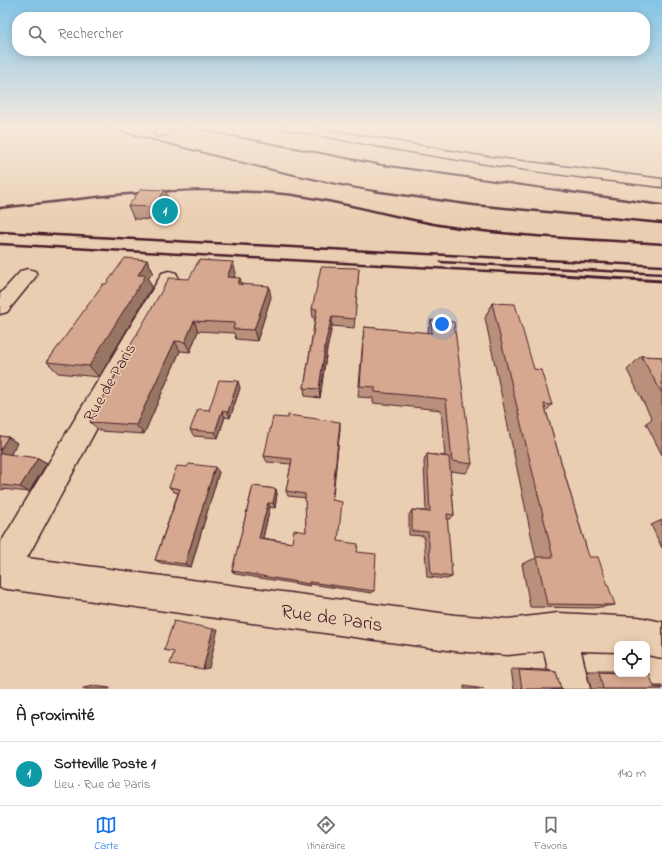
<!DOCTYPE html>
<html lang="fr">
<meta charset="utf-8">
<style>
:root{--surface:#fff;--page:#f2f2f2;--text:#202124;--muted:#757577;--line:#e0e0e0;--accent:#1a73e8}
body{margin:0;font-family:"Indie Flower",sans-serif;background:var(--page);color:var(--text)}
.controls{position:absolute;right:12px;bottom:12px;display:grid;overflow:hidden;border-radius:8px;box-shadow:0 2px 10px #0003}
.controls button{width:36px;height:36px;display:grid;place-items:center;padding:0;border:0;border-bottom:1px solid var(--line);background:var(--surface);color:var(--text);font:20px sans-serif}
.you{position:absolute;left:442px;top:324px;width:14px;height:14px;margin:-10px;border:3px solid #fff;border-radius:50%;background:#1a73e8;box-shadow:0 0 0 6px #1a73e833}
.badge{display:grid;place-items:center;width:26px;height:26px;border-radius:50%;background:var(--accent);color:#fff;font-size:13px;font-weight:700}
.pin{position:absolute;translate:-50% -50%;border:2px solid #fff;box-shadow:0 1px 4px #0006}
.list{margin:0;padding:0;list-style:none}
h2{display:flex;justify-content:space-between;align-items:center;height:52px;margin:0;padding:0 16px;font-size:17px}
h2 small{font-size:13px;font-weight:400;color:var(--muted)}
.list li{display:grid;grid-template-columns:26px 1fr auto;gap:12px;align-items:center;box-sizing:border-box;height:64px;padding:0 16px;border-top:1px solid var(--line)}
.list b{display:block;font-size:15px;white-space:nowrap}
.list p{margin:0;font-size:13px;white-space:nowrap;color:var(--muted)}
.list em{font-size:13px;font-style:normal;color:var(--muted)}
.icon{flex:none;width:22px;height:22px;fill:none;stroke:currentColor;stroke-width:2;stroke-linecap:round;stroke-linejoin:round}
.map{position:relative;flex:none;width:662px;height:689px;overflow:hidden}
.search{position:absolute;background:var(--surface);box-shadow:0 2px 10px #0003;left:12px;right:12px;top:12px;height:44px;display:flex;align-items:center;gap:10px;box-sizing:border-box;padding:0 14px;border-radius:16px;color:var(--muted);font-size:15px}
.sheet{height:116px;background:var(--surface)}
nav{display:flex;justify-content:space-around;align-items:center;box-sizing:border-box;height:56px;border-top:1px solid var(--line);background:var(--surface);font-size:11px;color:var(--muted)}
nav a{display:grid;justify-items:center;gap:2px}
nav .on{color:var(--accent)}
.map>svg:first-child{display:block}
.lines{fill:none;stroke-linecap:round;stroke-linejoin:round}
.minor-casing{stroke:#4a1f2b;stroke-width:3}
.major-casing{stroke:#4a1f2b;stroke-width:3}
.minor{fill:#eaceb1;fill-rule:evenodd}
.major{fill:#eaceb1;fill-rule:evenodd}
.rail-far2{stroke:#4a1f2b;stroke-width:2}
.rail-far1{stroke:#4a1f2b;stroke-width:2.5}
.rail{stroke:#4a1f2b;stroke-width:3}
.wall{fill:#b8907b;stroke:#4a1f2b}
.shaded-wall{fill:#967664;stroke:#4a1f2b}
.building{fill:#d6a88f;stroke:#4a1f2b}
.labels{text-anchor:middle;stroke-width:3;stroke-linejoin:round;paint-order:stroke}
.street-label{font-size:17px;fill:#4a1f2b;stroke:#eaceb1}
.near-street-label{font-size:20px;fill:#4a1f2b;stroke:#eaceb1}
</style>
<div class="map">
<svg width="662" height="689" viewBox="0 0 662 689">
<rect width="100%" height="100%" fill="#eaceb1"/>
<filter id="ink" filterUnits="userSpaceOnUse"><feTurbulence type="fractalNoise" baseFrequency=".025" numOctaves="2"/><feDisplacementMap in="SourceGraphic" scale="8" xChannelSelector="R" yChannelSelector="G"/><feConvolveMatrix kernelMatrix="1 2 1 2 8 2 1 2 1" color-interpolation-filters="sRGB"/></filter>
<g filter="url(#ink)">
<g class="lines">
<!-- minor casing -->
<g class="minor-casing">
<path id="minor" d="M164,126H178L164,136H156L154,133Z
M28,269L35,271L37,275L7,312L0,314V294L21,271Z
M169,271L176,273L178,277L27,558L455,615L508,619L558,613L638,617L662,622V658L647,655V644H617V652L581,651L590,689H552L544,651L508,655L455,651L0,588V544L160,277L162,273Z"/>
</g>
<!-- major casing -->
<g class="major-casing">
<path id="major" d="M280,126H305L474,155L662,179V187C536,173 411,154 286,129Z"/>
</g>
<!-- minor -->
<use href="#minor" class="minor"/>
<!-- major -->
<use href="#major" class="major"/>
<!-- rail-far2 -->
<path class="rail-far2" d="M100,126C193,150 285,176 379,192
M181,126L382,165L571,192
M154,192L199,190L255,192"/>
<!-- rail-far1 -->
<path class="rail-far1" d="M227,191C251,192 275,192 299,196C348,203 396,218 445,226C517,237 590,239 662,244
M373,191L474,205L662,223
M564,191L662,205
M0,208L114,195L170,191
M0,232L662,266
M0,244L561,275
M440,262L662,274"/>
<!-- rail -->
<path class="rail" d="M543,274L662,281"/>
</g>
<!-- wall -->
<path class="wall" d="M165,190L170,202L159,220L134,219L128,206Z
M147,260L153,272L148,279L152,287L99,377L58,373L47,362L106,284Z
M359,268L354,328L332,326L327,349L320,398L305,396L304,388L315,319L313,318L312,309Z
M236,273L234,277L242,284L271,297L257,341L236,339L234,333L198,331L190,352L180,351L144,434L100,431L90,422L118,370L117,369L189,279Z
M492,303L534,369L552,405L546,411L589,557L615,605L593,608L530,607L522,564L536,558L485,318Z
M431,320L472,464L466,473L450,471L454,515L450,519H447L452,577L447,579L427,577L424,536L409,535V515L412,510L426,511L424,461L427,454L445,456L441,410L373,403V398L358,397L364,327L427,333Z
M641,356L662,357V455L646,423L652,419L627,370Z
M240,388L230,418L225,417L218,438L194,436L190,430L209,410Z
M340,428L332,501L338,541L357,552L374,591L372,593L310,584V586L235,574L232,571L253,486L276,489L277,494L275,508L270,507L263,538L292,543L306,532V498L288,496L286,491L291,464L267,462L264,456Z
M0,436L8,437L17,443L10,455L38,458L47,463L29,492L2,489L0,491Z
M219,472L191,567L161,563L155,560L178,493L174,492L169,487Z
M662,520V548L651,525Z
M511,669L547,670L556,672L561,689H514Z
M587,671H617V674L653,686H662V689H591Z
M94,686L110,688V689H82L83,688Z
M464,686L484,689H464Z"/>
<!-- shaded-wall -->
<path class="shaded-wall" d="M165,190L170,202L159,220L154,207Z
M147,260L153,272L148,279L152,287L99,377L89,366L138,275Z
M233,262L236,273L230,288L227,277Z
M240,278L243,289L238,284Z
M269,286L271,297L257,341L254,330Z
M332,317V326L327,349L320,398L319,389L326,340Z
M194,321L198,331L190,352L185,342Z
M175,341L180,351L144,434L136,425Z
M238,381L240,388L230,418L228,412Z
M222,411L225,417L218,438L215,432Z
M340,422V428L332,505V500Z
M8,437L17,443L8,459L0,454V450Z
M38,458L47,463L29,492L20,487Z
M215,467L219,472L191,567L185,564Z
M276,489L277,494L275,508L273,503Z
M268,503L270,507L262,542L259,538Z
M213,629H218L209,668L203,669Z"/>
<!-- building -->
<path class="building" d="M141,189L165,190L154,207L128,206Z
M125,258L147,260L138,275H146L89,366L47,362L103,284H106Z
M199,260L233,262L227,277L240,278L238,284L269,286L254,330L233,329L235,323L194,321L185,342L175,341L136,425L90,422L119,369H117L169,278L189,279Z
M321,267L359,268L355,319L332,317L326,340L319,389L304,388L317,309H312Z
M492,303L515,304L534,369L541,370L552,405L544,404L589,557H598L615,605L547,604L537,557H553Z
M431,320L454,322L472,464L452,461L446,399L375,392V387L360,386L364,327L432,333Z
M641,356L662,357V393Z
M219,380L238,381L228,412L222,411L215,432L190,430L198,409L210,410H209Z
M288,415L340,422L332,500L342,502L338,541L358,544L357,552L376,554L374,591L309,582V584L232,571L253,486L276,489L273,503H268L259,538L292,543L294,530L306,532L305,494L286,491L292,459L264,456L273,417L288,418Z
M0,436L8,437L0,450Z
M0,453L38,458L20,487L0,485Z
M427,454L449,457L454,515L447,514L452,577L431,574L428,532L412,531V510L430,512Z
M189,464L215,467L185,564L155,560L180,489L169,487L177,466L187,467Z
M174,621L213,629L203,669L170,664L174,652L164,650Z
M519,670L556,672L561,689H522Z
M599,672L617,673V674H647V673H649L654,687L662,688V689H603Z"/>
</g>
<!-- sky -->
<linearGradient id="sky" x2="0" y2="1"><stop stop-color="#83c4e7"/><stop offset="0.57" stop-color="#f6e9dc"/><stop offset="1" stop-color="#f6e9dc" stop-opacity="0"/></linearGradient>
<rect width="662" height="223" fill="url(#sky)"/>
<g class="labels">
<!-- street labels -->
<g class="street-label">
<text transform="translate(109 382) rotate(-60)" y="6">Rue de Paris</text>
</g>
<!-- near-street labels -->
<g class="near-street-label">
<text transform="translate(332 617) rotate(8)" y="7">Rue de Paris</text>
</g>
</g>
</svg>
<div class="controls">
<button><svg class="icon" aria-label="locate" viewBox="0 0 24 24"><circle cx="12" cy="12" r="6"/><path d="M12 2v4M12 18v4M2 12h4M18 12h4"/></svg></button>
</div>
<div class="you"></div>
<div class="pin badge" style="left:165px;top:211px;background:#0f9aa8">1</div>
<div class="search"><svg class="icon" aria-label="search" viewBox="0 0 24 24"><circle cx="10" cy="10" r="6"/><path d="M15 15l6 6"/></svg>Rechercher</div>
</div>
<section class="sheet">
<h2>À proximité<small></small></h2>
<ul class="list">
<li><span class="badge" style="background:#0f9aa8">1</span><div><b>Sotteville Poste 1</b><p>Lieu · Rue de Paris</p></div><em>140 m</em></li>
</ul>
</section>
<nav>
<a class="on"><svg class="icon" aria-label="map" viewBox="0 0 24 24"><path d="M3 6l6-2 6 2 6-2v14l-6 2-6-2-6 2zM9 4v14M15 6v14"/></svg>Carte</a>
<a><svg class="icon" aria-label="directions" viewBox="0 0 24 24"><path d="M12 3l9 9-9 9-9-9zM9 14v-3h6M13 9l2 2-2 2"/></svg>Itinéraire</a>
<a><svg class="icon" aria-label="saved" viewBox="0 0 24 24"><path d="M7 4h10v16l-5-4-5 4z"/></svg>Favoris</a>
</nav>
